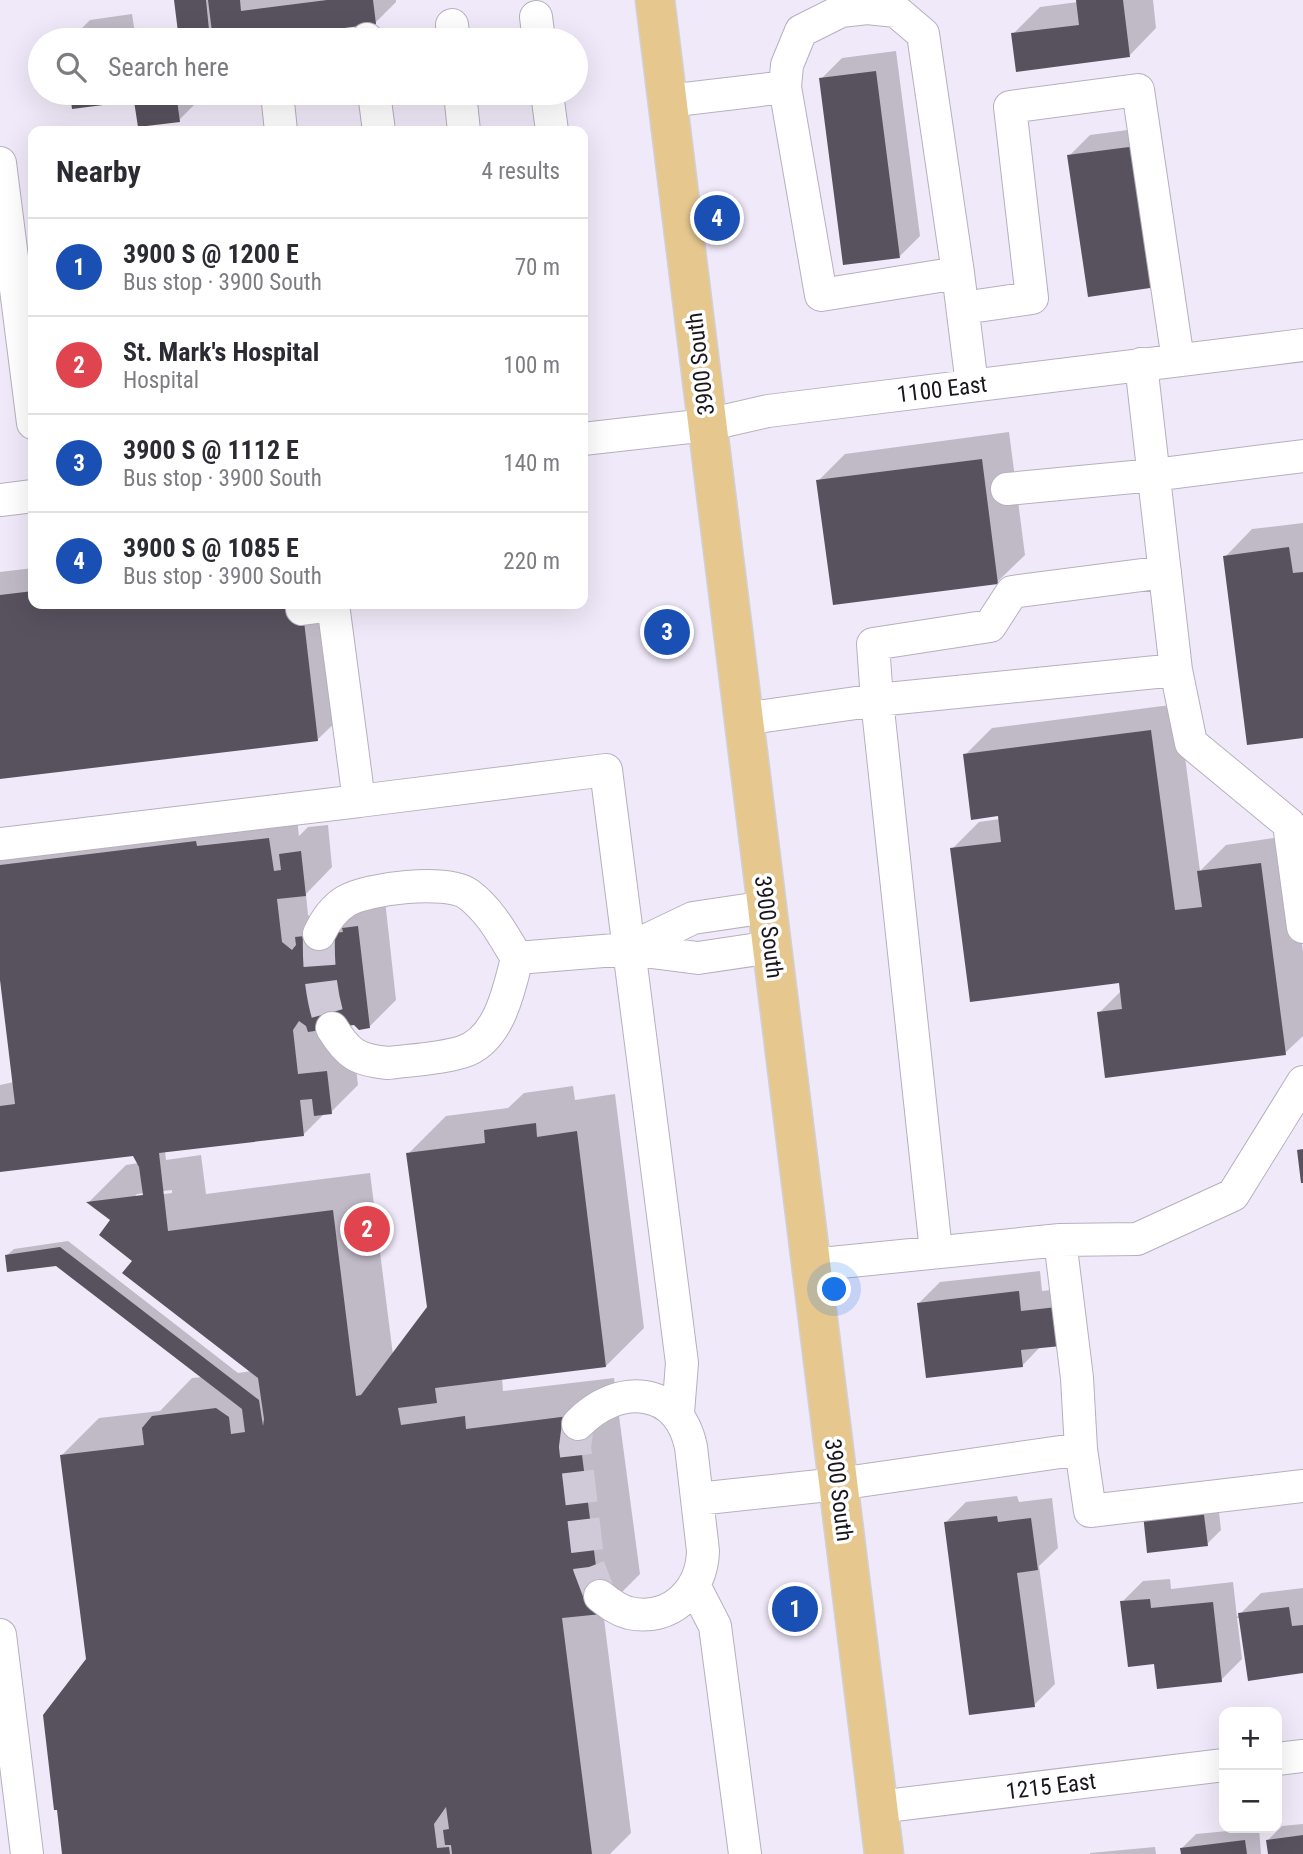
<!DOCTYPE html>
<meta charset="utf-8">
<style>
:root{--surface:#fff;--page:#f7f7f7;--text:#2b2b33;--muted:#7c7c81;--line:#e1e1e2;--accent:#111827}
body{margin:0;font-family:"Roboto Condensed",sans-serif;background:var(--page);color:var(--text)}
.controls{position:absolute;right:21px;bottom:21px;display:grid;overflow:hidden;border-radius:14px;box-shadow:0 7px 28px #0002}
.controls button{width:63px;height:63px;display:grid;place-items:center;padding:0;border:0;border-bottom:2px solid var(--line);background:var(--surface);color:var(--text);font:35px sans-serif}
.you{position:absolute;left:835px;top:1290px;width:24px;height:24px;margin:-18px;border:5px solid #fff;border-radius:50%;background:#1a73e8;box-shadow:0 0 0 10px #1a73e833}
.badge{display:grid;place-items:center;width:46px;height:46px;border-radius:50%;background:var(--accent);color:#fff;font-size:23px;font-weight:700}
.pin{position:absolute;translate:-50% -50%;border:4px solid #fff;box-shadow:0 2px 7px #0006}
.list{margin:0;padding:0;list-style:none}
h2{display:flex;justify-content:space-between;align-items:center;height:91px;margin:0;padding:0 28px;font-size:30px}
h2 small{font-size:23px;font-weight:400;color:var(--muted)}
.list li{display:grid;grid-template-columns:46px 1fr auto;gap:21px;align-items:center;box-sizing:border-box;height:98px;padding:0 28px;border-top:2px solid var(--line)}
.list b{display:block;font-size:26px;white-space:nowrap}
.list p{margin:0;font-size:23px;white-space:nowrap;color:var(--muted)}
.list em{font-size:23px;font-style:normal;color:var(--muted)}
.icon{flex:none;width:38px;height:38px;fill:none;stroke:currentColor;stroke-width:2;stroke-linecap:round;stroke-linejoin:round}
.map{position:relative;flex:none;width:1303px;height:1854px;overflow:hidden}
.search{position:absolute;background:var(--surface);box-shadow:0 7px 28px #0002;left:28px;top:28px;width:560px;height:77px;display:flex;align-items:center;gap:18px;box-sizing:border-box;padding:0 24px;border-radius:38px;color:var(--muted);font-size:26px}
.panel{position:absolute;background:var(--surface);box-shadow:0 7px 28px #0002;left:28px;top:126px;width:560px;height:483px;border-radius:14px}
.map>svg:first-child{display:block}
.shadow{fill:#0003;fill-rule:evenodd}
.building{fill:#58525f}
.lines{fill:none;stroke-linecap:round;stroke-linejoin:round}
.minor-tunnel{stroke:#d0c9d8;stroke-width:32;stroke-dasharray:32 16;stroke-linecap:butt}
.minor-casing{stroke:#b6b0be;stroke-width:34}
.major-casing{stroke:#d1d0d2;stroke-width:41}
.minor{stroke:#fff;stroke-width:32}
.major{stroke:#e6c88f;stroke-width:38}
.labels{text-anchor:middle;stroke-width:7;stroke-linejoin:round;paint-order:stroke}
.street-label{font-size:23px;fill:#19161c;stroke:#fff}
</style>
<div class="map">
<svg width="1303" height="1854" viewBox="0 0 1303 1854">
<rect width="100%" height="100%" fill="#f0e9f9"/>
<!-- shadow -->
<path class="shadow" d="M176,0H396V2L375,23L235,40H180Z
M1078,0H1153L1156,28L1129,56L1013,34L1040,7L1078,2Z
M132,14L136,40H70L90,20Z
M896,51L920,236L900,256L821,79L842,58Z
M72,93H199L200,99L179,120L136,99L74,107Z
M1158,126L1177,265L1069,156L1090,135Z
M1009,432L1025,555L997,582L818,481L845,454Z
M1303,523V736L1225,557L1252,529Z
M33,568V604H332L345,713L317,740L0,777V572Z
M1178,704L1200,871L1226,845L1288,836L1303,952V1036L1285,1053L1099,1013L1122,990L1120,981L952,849L979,822L1000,819L965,755L992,728Z
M296,811L299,836L308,827L328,825L332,867L306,894L308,915L315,920L385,900L396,1000L369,1027L354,1023L323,1028L325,1048L353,1044L358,1085L331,1112L325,1113L304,1134L165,1151L166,1160L201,1155L206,1194L370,1173L393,1355L429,1307L408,1154L446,1116L508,1108L524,1093L573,1086L575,1100L615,1094L644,1328L606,1366L502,1378L503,1391L614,1378L640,1574L603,1611L631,1833L610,1854H64L88,1660L61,1456L99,1418L160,1411L192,1378L203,1377L56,1264L7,1255L14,1249L68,1241L238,1373L252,1371L134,1261L113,1220L89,1202L126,1165L139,1163L138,1154L0,1170V1085L14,1082L0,966V841ZM172,1190V1193L133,1198L137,1194Z
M1040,1271L1042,1291L1077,1287L1041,1346L1022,1366L919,1303L940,1282Z
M1217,1494L1221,1530L1207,1544L1145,1515Z
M1017,1496L1019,1502L1052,1498L1058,1548L1039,1566L1055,1684L1034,1705L945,1523L966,1502Z
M1170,1579L1171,1589L1233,1582L1237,1617L1261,1593L1303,1588V1672L1241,1618H1237L1242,1659L1221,1680L1156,1662L1122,1602L1143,1581Z
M1303,1824V1854H1269L1268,1840L1282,1826Z
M1259,1828L1261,1854H1183L1182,1848L1196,1834Z
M1155,1847L1156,1854H1090V1853Z"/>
<!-- building -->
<path class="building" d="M174,0H206L210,40H179Z
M208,0H240L241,11L327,0H373L376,24L250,40H213Z
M1076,0H1123L1130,57L1016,72L1011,33L1079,25Z
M112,34L113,40H77V39Z
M876,71L900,258L843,265L819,78Z
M70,93H176L180,122L138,127L134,101L72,109Z
M1137,146L1157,287L1088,297L1067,155Z
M982,459L998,584L833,605L816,480Z
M1289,547L1293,573L1303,572V738L1247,745L1223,556Z
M33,591V604H302L318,741L0,779V595Z
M1151,730L1175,910L1202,907L1197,871L1261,863L1286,1055L1105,1078L1097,1012L1122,1009L1119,983L970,1002L950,848L1001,842L998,816L971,820L963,754Z
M269,838L274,871L281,870L279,854L301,851L306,896L277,899L282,942L292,950L296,945L295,937L343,932L342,928L358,926L370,1028L359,1030L354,1025L308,1032L306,1026L299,1021L293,1030L298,1074L327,1071L332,1114L314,1116L312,1099L300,1100L304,1136L159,1153L168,1231L333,1210L356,1396L361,1395L427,1307L406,1153L485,1143L484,1130L536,1123L537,1137L577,1131L606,1367L435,1388L437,1403L398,1408L401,1425L465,1416L466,1429L577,1415L602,1614L562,1618L592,1854H452L451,1845H445L443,1830L449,1829L446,1807L434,1824L437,1848L449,1847L450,1854H62L57,1810H54L43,1715L86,1659L60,1455L144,1445L142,1428L152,1416L216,1408L229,1417L231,1434L245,1432L242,1409L56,1266L7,1272L5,1255L60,1247L259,1400L263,1426L264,1419L258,1378L122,1273L132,1261L99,1235L110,1220L86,1202L143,1195L139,1167L133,1156L0,1172V1106L15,1104L0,980V865L196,841L197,846Z
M1303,1149V1183H1301L1297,1150Z
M1019,1291L1021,1311L1057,1307L1061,1346L1021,1350L1023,1367L926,1378L917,1303Z
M1203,1507L1208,1546L1147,1553L1143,1514Z
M997,1516L998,1522L1031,1518L1038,1570L1017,1573L1035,1707L969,1715L944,1522Z
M1150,1599L1151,1608L1213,1602L1222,1682L1157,1689L1154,1664L1128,1667L1120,1601Z
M1289,1607L1292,1626L1303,1625V1673L1248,1681L1238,1613Z
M1303,1835V1854H1268L1266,1840Z
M1245,1840L1247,1854H1181L1180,1848Z"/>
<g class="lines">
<!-- minor-tunnel -->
<path class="minor-tunnel" d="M319,934C318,964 321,1000 332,1028
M578,1424L575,1447L589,1567L600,1596"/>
<!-- minor casing -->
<g class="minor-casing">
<path id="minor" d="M536,17L539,40
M452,25L454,40
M367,39V40
M277,93L281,131
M374,93L379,131
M460,93L464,131
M547,93L552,131
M668,101L785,87
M0,163L33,423
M958,273L821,295L785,87L787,65L801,31L841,11L867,8L896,11L923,34L958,273L972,385
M963,308L1032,298L1010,107L1138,90L1178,360
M1141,364L1176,670L877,700L873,644L990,626L1012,592L1165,572
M583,439L707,425L768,411L1303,345
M1007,489L1154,475L1303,456
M0,500L33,496
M333,604L359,801L606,770L682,1363L678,1413
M302,609L333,605
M1176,670L1191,743L1289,824L1303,927
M743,719L877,700L936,1251
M0,844L359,801
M319,934C325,921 333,909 346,901C368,888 446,879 468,894C490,910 503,935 517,958C509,990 499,1041 462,1052C439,1059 412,1060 388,1063C357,1060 348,1054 332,1028
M628,949L693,918L767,907
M517,958L628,949L698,958L772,947
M1060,1240L1137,1239L1233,1195L1303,1082
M811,1265L1060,1240L1077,1378L1081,1449L1090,1511L1303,1486
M578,1424C617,1383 678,1385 691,1447L703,1551C702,1591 671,1622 629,1613C617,1610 609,1603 600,1596
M697,1499L838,1484L1081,1449
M695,1587L715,1626L745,1854
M0,1635L27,1854
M1277,1759L1303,1756
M878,1807L1224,1765"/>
</g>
<!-- major casing -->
<g class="major-casing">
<path id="major" d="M655,0L884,1854"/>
</g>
<!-- minor -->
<use href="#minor" class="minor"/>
<!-- major -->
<use href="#major" class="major"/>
</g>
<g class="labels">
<!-- street labels -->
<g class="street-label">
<text transform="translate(700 364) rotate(-97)" y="8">3900 South</text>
<text transform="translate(942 389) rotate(-7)" y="8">1100 East</text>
<text transform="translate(769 927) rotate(83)" y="8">3900 South</text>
<text transform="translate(839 1490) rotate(83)" y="8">3900 South</text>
<text transform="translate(1051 1786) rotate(-7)" y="8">1215 East</text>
</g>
</g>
</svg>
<div class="controls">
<button>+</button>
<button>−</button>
</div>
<div class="you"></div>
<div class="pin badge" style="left:795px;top:1609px;background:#1a4fb4">1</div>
<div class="pin badge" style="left:367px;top:1229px;background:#e0444e">2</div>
<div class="pin badge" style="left:667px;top:632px;background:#1a4fb4">3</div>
<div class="pin badge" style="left:717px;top:218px;background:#1a4fb4">4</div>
<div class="search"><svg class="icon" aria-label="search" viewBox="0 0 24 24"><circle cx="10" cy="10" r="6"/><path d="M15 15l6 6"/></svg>Search here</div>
<section class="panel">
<h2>Nearby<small>4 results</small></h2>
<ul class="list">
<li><span class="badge" style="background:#1a4fb4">1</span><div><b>3900 S @ 1200 E</b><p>Bus stop · 3900 South</p></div><em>70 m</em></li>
<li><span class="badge" style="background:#e0444e">2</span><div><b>St. Mark's Hospital</b><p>Hospital</p></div><em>100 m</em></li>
<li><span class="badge" style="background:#1a4fb4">3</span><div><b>3900 S @ 1112 E</b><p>Bus stop · 3900 South</p></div><em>140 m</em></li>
<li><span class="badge" style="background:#1a4fb4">4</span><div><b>3900 S @ 1085 E</b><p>Bus stop · 3900 South</p></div><em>220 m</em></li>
</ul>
</section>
</div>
